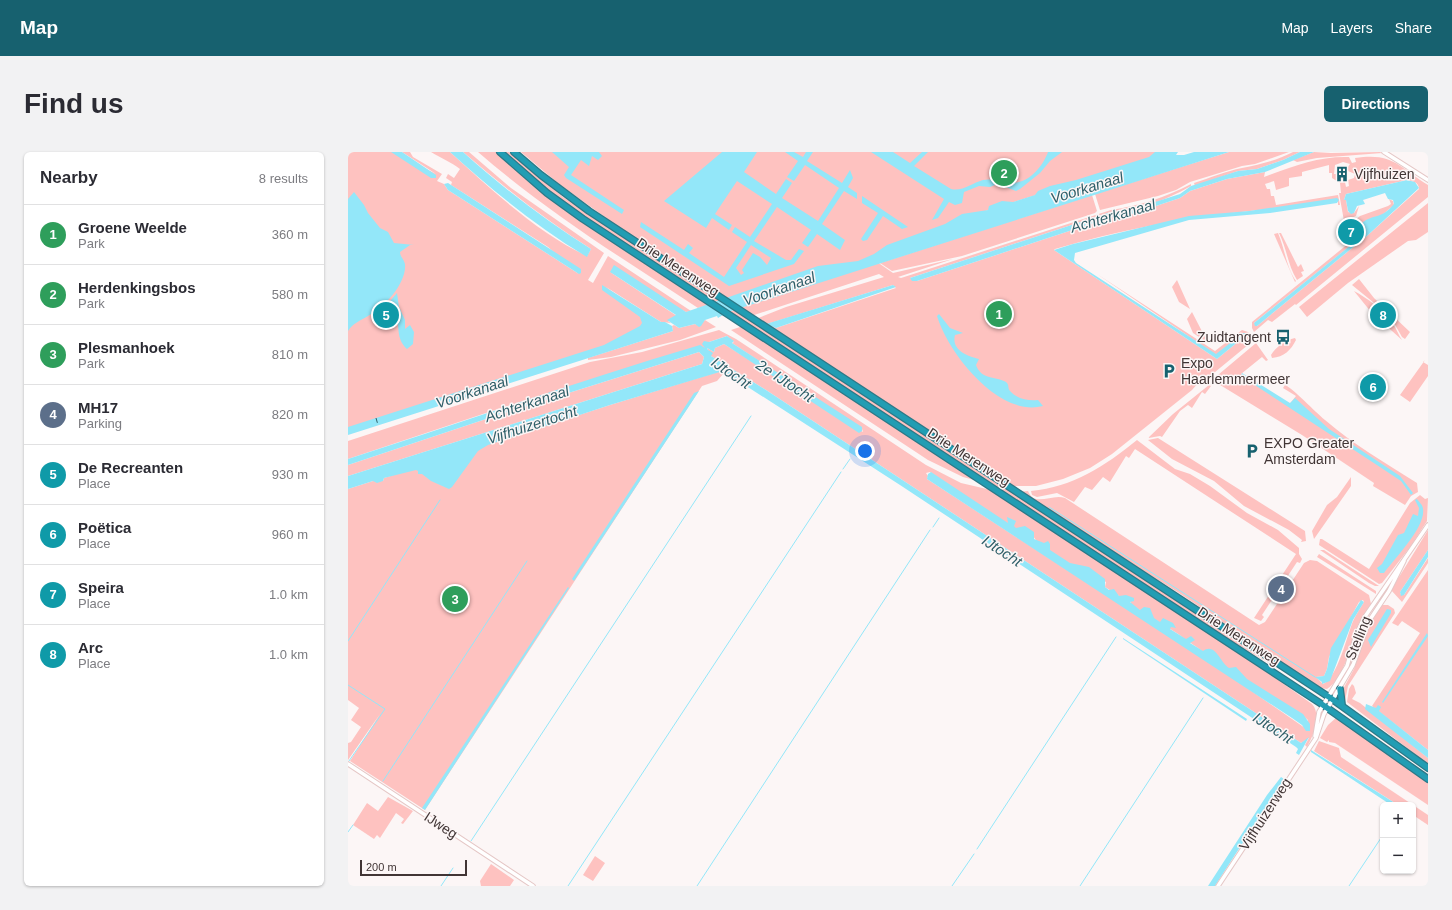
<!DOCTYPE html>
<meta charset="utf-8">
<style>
:root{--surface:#fff;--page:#f2f2f3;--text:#2b2b33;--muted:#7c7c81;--line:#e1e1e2;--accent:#17616f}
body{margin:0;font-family:Helvetica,sans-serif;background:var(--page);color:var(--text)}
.controls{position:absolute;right:12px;bottom:12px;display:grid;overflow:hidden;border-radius:6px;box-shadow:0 1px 3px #0004}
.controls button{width:36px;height:36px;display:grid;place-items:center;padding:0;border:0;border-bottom:1px solid var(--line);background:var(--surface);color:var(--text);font:20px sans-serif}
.scale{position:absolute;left:12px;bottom:10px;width:107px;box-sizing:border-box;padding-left:4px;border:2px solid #413535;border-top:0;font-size:11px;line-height:14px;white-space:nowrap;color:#413535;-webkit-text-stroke:3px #fcf6f6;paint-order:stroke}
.you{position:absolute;left:517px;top:299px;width:14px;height:14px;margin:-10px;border:3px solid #fff;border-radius:50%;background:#1a73e8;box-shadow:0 0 0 6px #1a73e833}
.badge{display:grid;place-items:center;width:26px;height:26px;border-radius:50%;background:var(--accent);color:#fff;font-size:13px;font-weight:700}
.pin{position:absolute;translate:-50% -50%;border:2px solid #fff;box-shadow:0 1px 4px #0006}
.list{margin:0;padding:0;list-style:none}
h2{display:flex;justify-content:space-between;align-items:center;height:52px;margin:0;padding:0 16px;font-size:17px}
h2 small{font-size:13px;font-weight:400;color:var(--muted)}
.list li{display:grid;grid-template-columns:26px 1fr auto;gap:12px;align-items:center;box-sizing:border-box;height:60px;padding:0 16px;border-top:1px solid var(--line)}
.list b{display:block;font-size:15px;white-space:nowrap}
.list p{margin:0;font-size:13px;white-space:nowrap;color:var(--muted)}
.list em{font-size:13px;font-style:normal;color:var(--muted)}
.map{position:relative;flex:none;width:1080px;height:734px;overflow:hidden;border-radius:6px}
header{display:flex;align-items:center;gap:24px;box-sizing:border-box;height:56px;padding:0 20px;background:var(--accent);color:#fff}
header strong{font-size:19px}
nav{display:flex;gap:22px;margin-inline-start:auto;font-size:14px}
.intro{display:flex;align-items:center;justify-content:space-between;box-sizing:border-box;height:96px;padding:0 24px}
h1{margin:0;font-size:28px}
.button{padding:10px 18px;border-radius:6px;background:var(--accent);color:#fff;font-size:14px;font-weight:700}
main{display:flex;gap:24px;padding:0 24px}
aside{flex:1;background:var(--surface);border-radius:6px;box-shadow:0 1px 3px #0004}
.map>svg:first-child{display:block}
.green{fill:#fec2c0;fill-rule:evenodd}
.water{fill:#93e7f9;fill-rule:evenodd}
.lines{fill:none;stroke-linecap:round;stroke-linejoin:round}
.stream{stroke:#93e7f9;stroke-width:1}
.ferry{stroke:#2f5f69;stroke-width:1;stroke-dasharray:5 4;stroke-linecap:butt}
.minor-casing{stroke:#e5c7c6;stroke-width:5.5}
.highway-casing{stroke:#2d7987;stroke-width:8}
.minor{stroke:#fff;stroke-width:3.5}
.highway{stroke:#229db3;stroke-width:5.5}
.labels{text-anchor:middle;stroke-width:3;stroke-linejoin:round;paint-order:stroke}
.poi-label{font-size:14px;fill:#413535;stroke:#fcf6f6;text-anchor:start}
.street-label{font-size:14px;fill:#413535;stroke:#fcf6f6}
.water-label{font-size:15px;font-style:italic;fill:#2f5f69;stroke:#fcf6f6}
</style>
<header>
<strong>Map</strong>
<nav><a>Map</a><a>Layers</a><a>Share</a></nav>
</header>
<div class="intro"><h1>Find us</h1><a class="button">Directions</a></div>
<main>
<aside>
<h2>Nearby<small>8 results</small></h2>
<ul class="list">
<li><span class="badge" style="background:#2e9e5b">1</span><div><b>Groene Weelde</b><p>Park</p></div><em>360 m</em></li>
<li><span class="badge" style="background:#2e9e5b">2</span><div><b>Herdenkingsbos</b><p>Park</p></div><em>580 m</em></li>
<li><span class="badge" style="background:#2e9e5b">3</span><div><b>Plesmanhoek</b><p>Park</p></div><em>810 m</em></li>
<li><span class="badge" style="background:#5c6f8a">4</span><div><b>MH17</b><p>Parking</p></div><em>820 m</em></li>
<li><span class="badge" style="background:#0f9aa8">5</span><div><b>De Recreanten</b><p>Place</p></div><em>930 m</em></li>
<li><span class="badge" style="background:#0f9aa8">6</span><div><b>Poëtica</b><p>Place</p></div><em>960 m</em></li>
<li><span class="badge" style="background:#0f9aa8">7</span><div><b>Speira</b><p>Place</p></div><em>1.0 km</em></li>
<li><span class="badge" style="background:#0f9aa8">8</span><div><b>Arc</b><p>Place</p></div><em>1.0 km</em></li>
</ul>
</aside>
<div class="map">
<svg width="1080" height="734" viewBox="0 0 1080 734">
<rect width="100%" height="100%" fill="#fcf6f6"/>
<!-- green -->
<path class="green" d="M0,0H44L88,22L54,0H62L65,5L94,22L89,29L96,32L100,38L231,122L200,95L103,33L104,30L98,26L100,22L106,26L112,17C103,10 93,6 83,0H102C144,38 188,80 239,104L243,97C197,68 156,35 115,0H121L163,36L256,101L240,128L245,131L260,104L343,159L338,160L262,120L329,164L320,169L323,171L313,170L258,135L302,169L274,190L0,277Z
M130,0H148C212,59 287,105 360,153L350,156C275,107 198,59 130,0Z
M155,0H161L215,45L372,148L366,150C294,103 219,59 155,0Z
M173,0H828L640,58L522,105L545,121L605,107L550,125L553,126L763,58C791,54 818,45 843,32V34C826,44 783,63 763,60L562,126L569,129L764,65L778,64L832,46L842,39L879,27L917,20L916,25C946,14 971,4 1001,5L1004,11L1008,10L1007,6C1045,0 1051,15 1080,33V45L948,153L947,152L924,170L920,168L906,180L904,176V170L1001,91L994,73L996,75L1008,71L1007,68L1012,64L1040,54L1043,52L1041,47L1045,49L1046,53L1033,64L1012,74L1006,90L1002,94L906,171L909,174L1020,83L1071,37C1071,30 1064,29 1059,28L998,42L996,48H998L1000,60L1006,61L1011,54L1008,64L996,69L991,41H993L992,31L984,26V21H981V13L954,20V24L941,26V34L928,38L926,29L917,32L919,37H922L923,44H926L928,53L990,43L992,53H990V49C960,50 931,56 902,59C836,66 771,78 707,97L706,98L869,207L897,184V181H895L868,203L749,122L867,199L894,178L900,180L906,188L861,225L851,230L844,238L764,302L742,316L715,327L688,334H664L438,185L427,181L408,167L438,155L536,125L531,122L403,164L392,156L474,129L377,147L285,84L282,85L273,76L271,77L261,70V68L211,32ZM995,10L1002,12L999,16L1000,19L1007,22L1006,26L1000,28L1001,34L998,35L997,30L999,29L996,27L991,29L988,25L989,22H986L987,13ZM545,133L548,136L428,176L419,172Z
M881,0H941L907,12L894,14L842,30L828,38L810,44L752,58L747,42Z
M945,0H952L935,8L909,17L890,19L847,34L846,31C862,26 878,19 894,16C912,12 928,9 945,0Z
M966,0L983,1L1032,0L1034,1L969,6L949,10L945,8Z
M744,43L749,59L747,61L614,104L544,119L532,111Z
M1080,51V80L1068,88L1060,89L1000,131L959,165L951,155Z
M930,81C937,97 938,115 948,129L947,130L926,82Z
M931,81H933L950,115L953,112L956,119L953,120L955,124L949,128C940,114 939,97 931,81Z
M1011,127L1026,146L1062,180L1057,187L1054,185L1042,164L1004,133Z
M829,128L842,157L831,150L824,135Z
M1006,139C1019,146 1036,158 1045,172C1049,177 1050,183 1054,188L1023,160Z
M386,158L720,376L922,512L874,483L380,160Z
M844,160L860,191L845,181L839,167Z
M357,168L368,175L332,188L263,205L240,208V206L325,179L324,174L326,173L331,176L347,172L351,174Z
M395,174L630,329L615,325L580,308L383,178Z
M371,178L388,187L578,313L613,331L643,338L879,492L964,552C974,563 965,584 959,595L957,593L961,586L953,591L418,238L363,204L359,196L366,200L367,196L376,192L515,280L514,277L384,191L386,190L379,184L361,190L357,197L153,256L0,307V289L242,210L294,200ZM582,320L652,367L674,380L685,384L690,391L711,406L758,430L757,435L771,444L782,448L783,452C801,465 820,474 837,487C875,514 914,538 953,562L960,568L957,576L879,522L579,327L580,324L578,321Z
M947,186L948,188C943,198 936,205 924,206L923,203C928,195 937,188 947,186Z
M908,191L920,208L918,209L914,205L893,222L940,254L948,244L935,236L937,233C947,238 966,259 977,268C1005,292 1037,311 1069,331L1070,340L1063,344L1057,353L1025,334L1026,331L954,283L864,228Z
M351,200L356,205L354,212L0,324V313L147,264Z
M1077,208L1075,210L1080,213V224L1062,250L1052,243Z
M373,219L376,221L369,229L354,234L77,658L2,609L32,562L0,608V591L3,590L13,575L3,568L11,556L0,548V337L25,329H35L36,326L262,253Z
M861,233L863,234L857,242L854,240L844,256L840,253L832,259L814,285L812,284L800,286L825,262Z
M810,286L957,379L958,389L953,390L954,388L941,378L896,354L866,329L824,307L800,288Z
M789,288L827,317L842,322L862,334L899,361L930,378L951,396V402L954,407L952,411L949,410L914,463L916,465L913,469L906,466L948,402L787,297L781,306L778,304L762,330L755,325L744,338L737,335L726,350L709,341L689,345L684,343L683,339C725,335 757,314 789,288Z
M1003,325V334L966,387L964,379L979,353L989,345Z
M680,339C687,356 704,341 717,346L911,473L917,470L956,411L962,408L969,409L1021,443L1023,452C1019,459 1013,466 1010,473C1004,490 996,527 979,537L972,536L831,441L670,340ZM1015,448L1016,450C1012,456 1008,463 1005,469C999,484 989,526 975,532L968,525L976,524L979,517L981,505L1011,450Z
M1072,343L1077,347L1080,346L1079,369L1063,394L1034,431L1031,432L971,393L972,387H974L1021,417L1062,351Z
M1080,378V398L1052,440L1053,443H1056L1080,406V411L1054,450L1043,438Z
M972,398H976L1031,434H1027L1021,431Z
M971,402L1028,439V442L969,405Z
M1080,418V598L1024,554L1072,481L1054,469L1050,474L1044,471Z
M1033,453H1040L1046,457L1047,461L1000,534L997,549L994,539L1006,517L1020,475Z
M1004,532L1006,534L1008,541L1004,547L1012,551L1080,606V612L999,550L1001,537Z
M989,565L1080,630V653L987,591L981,590V588L979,590L972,586L980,573Z
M971,589L991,596L993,605L1080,663V673L1065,663V653H1050L966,599Z
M40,645L65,659L55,672L53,671L56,667L48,661L32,686L29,683L26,687L5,673L19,651L30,659Z
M247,704L257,711L245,729L235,723Z
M143,712L166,728L162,734H133L132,729Z"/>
<!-- water -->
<path class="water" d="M43,0H54L88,23V26H83Z
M102,0H115C155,36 197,68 243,97L239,105C189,75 145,39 102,0Z
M204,0H251L254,4L250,8L244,4L241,14L233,8L223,23L276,58L274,62L218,26L216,23L221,15Z
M374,0H409L396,20L428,42L438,27L444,31L434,46L470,69L491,36L457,13L446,29L439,25L450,9L437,0H446L455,5L458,0H465L459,9L494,31L502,18L505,26L500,35L509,41V47L496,39L474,72L497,88L492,98L469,82L460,95L454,91L463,78L429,55L406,89L438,108H443L451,97L456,99L446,112L381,134L292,75L293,70L336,98L340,92L345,96L341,101L376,125L399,90L384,80L387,75L402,85L424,52L389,29L367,62L384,73L381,78L364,66L358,76L316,49ZM403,93L423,106L419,113L412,105L405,101L394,118L396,121L393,123L388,116Z
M523,0H545L562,11L574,0H580L566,14L603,37C614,40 624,31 635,28C645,26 652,30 662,31C680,32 694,16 700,0H714L702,9L692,21L672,37L668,39L649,32L642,35L631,34L616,40L614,51L607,53L601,50L590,66L584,68L596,47Z
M807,0H830L828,3H836L846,0H881L380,160L370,166L369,164L357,168L353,174L351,175L347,172L331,176L319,168L328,163L262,120L266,113L338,160L470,114L510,109L526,102L539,93L597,72L614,62L640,58L641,54L654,49L665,50L687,43L690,39L702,34L728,28L801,5Z
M952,0H966L917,20L879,27L842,39L832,46L778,64L764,65L569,129H564L562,126L763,60L779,59L832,42L843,34L890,19L909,17L935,8Z
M1059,28L1067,30L1071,36L1020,83L909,174H907L906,171L1003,93C1009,86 1008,76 1015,70C1026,62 1034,67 1046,52L1045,48L1040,47L1037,41L1015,48L1017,52L1009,54L1006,61L1003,62L1000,59L998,48H996L998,42Z
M100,31L233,117V121L231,122L100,38L96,32Z
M6,40L16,53L20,61L32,76L40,80L46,91L66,93H62L52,100C52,105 56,107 57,112C59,131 36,156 20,164C12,169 5,171 0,179V47Z
M514,44L560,75L554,77L535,64L519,88L515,89L513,87L530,61L514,51Z
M989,46L991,48L989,51L922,61L841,68L727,101L726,108L728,111L868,202L895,181H897V184L869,207L706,98L725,92L841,64L901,59Z
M254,133L313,170H317L324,174L325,179L0,283V275L256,193L292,174L294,171L292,165L254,138Z
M545,133L548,135L428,176L418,172Z
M49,141L51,155L57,168V177L62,173L66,180L65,192L59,197C47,186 53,175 47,161L37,155Z
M591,162L602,176L615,181L607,183C603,198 619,204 631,207L628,213C633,228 648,224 658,230C662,234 659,235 662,239C669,247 680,249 690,248L695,254C651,266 600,201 589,164Z
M379,184L386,189L384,191L514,275V279L511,281L376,192L367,196L366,200L359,196L360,198L365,201L363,204L418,238L953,591L961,585L951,603L948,601L950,597L948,595L552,333L375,219L262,253L140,293L130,299L104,335L101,337L83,329L74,322H70V319L68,318L36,326L35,329L29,331L25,329L0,337V324L354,212L356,205L351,200L147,264L0,313V307C117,269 234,228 352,193L357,196L354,192L356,189L361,190Z
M894,221L942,251L947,246L981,277L1052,324L1065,341L1063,343L1053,329L1035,317L893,224Z
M351,239L226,429L224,427L346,241Z
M583,320L660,371L659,365L668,369L666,374L668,376L677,374L686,380V387L696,391L700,389L702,392V398L722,411L741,415L757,427V435L761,438L766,437L771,444L778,443L786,446V449L782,450L792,458L796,455L802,456L806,466L812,470L815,466L825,471L828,476L823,475L822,477L838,487L843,484L847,488L842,491L855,499C867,490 872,510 881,516L888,515L899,527L955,562L962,572V579H958L954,573L944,566L579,327L580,322Z
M1069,347C1071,350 1075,353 1075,357C1078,375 1046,407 1036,421H1032L1029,416L1034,412L1050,383L1056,381L1065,362L1070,364L1071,356L1067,348Z
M1080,398V405L1056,443L1053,444L1052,440Z
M220,435L221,436L77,658L74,656Z
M1013,448L1016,450L1005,468L982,529L974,532V530L967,525L976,524L979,517L983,496Z
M1039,457L1043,458V461L1023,495L1020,488Z
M1079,481L1080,484L1035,551L1034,550Z
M775,486L899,567L898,569L775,487Z
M1018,552L1028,556L1030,553L1033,555L1031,559L1080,598V606L1017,557Z
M963,598L1050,653H1043L963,600Z
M933,625L936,627L867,734H860L919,643Z"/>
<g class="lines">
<!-- stream -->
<path class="stream" d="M495,317L502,307
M701,355L967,525
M585,375L591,366
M0,489L92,348
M0,533L37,557L1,609
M35,629L179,409
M0,680L5,673
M123,689L403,264
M629,697L768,485
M93,734L105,716
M220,734L493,320
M349,734L582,378
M604,734L626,702
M732,734L855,546
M1001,734L1035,683"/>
<!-- ferry -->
<path class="ferry" d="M28,266L30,273"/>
<!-- minor casing -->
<g class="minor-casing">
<path id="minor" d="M1036,0L1080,28
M967,584L971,560L999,514L1008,483L1016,466L1080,373
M0,612L185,734
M870,734L968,586L976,562L1005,513L1021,469L1041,439L1056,409"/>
</g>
<!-- highway casing -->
<g class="highway-casing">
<path id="highway" d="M152,0L199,41L235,67L975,553L1080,627
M166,0L193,23L241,59L984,547L1080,616
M992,537L994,553"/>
</g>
<!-- minor -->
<use href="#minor" class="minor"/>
<!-- highway -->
<use href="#highway" class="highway"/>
</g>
<!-- icons -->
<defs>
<g id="building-bare" transform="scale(1.2)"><path d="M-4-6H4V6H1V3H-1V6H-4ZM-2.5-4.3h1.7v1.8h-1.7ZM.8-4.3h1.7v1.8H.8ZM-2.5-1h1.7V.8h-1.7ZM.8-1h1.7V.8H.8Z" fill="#17616f" stroke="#fcf6f6" stroke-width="2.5" paint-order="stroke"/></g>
<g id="bus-bare" transform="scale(1.2)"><path d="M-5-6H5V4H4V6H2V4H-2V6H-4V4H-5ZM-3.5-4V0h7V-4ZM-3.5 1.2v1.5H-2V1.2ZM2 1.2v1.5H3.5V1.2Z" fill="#17616f" stroke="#fcf6f6" stroke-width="2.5" paint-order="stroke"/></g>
<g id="parking-bare" transform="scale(1.2)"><path d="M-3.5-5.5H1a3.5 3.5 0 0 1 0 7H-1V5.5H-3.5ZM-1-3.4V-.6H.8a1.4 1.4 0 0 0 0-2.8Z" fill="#17616f" stroke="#fcf6f6" stroke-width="2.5" paint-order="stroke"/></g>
</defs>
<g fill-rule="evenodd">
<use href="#building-bare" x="994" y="22"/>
<use href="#bus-bare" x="935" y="185"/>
<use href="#parking-bare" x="821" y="219"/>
<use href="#parking-bare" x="904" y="299"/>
</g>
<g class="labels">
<!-- poi labels -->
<g class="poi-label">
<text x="1006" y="27">Vijfhuizen</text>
<text x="923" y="190" text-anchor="end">Zuidtangent</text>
<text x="833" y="216">Expo<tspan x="833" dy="16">Haarlemmermeer</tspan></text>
<text x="916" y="296">EXPO Greater<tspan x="916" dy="16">Amsterdam</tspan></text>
</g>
<!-- street labels -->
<g class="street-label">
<text transform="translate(330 115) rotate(33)" y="5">Drie Merenweg</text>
<text transform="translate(621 305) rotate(33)" y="5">Drie Merenweg</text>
<text transform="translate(891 484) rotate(33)" y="5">Drie Merenweg</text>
<text transform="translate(1010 486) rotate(-68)" y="5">Stelling</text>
<text transform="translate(917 662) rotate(-57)" y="5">Vijfhuizerweg</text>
<text transform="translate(93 673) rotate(33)" y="5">IJweg</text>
</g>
<!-- water labels -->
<g class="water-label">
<text transform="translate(739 36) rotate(-17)" y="5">Voorkanaal</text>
<text transform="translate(765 64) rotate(-16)" y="5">Achterkanaal</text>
<text transform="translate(431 137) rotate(-19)" y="5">Voorkanaal</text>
<text transform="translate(383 221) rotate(34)" y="5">IJtocht</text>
<text transform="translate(437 229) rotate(33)" y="5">2e IJtocht</text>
<text transform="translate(124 240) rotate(-18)" y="5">Voorkanaal</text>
<text transform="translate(179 252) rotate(-18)" y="5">Achterkanaal</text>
<text transform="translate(184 273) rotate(-18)" y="5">Vijfhuizertocht</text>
<text transform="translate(654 399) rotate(33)" y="5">IJtocht</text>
<text transform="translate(925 576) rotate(33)" y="5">IJtocht</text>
</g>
</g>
</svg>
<div class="controls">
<button>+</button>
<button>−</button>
</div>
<div class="scale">200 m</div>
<div class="you"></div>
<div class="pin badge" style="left:651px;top:162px;background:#2e9e5b">1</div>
<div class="pin badge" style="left:656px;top:21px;background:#2e9e5b">2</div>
<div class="pin badge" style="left:107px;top:447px;background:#2e9e5b">3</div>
<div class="pin badge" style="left:933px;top:437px;background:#5c6f8a">4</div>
<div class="pin badge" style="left:38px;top:163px;background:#0f9aa8">5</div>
<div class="pin badge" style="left:1025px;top:235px;background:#0f9aa8">6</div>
<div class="pin badge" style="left:1003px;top:80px;background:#0f9aa8">7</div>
<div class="pin badge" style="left:1035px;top:163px;background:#0f9aa8">8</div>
</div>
</main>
